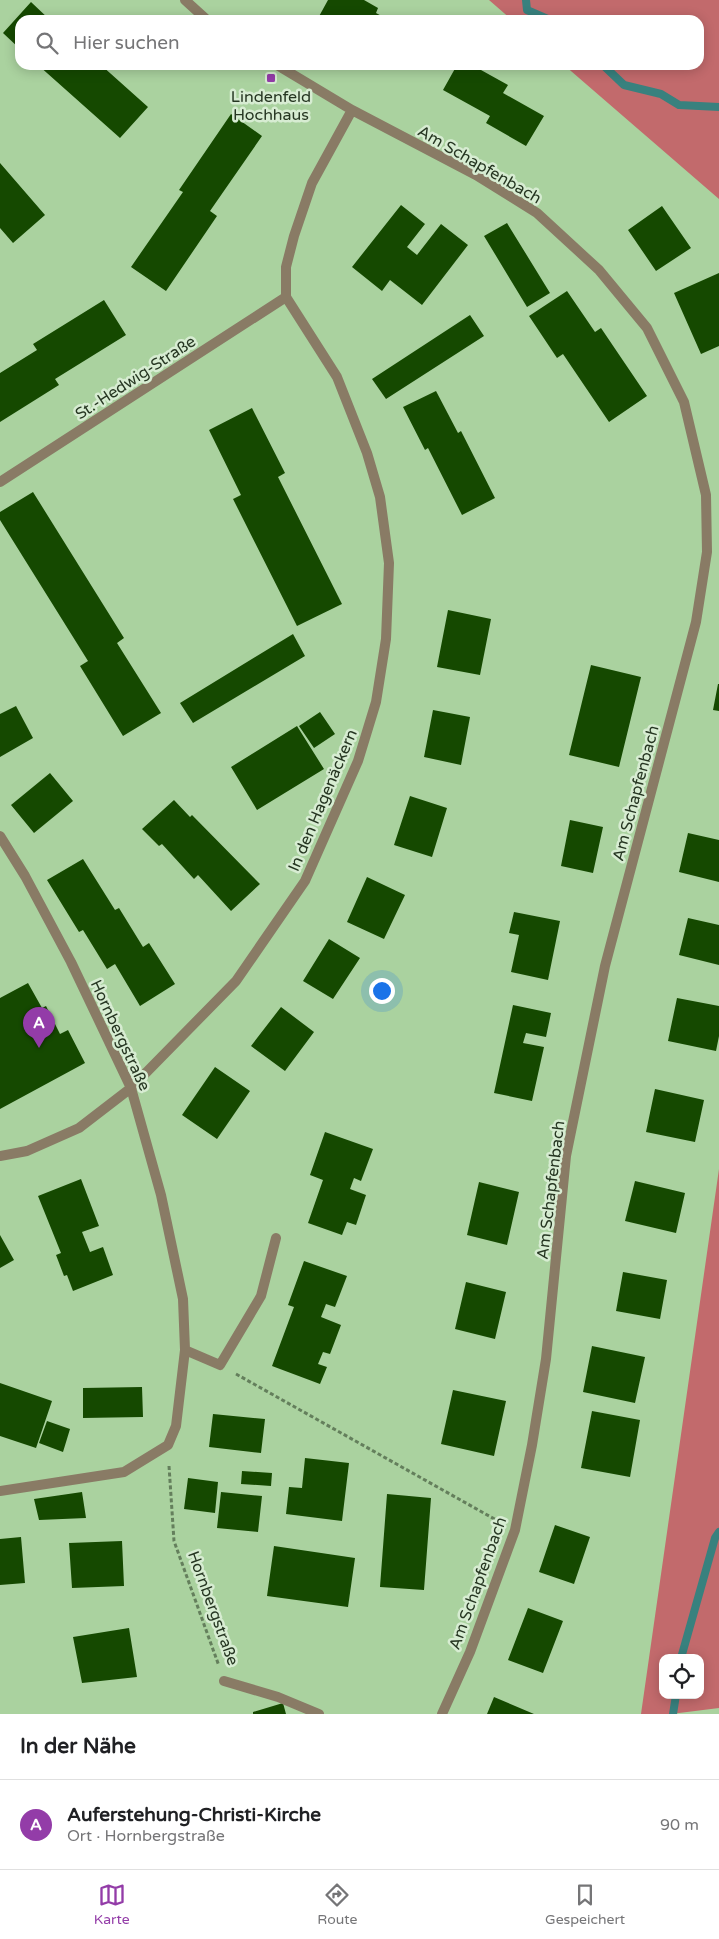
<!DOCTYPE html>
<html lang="de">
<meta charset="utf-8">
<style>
:root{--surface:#fff;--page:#f2f2f2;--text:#202124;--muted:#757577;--line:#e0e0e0;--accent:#933ca8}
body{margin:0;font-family:"Varela Round",sans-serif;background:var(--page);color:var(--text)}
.controls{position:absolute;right:15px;bottom:15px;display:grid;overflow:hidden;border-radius:10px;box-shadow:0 2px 12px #0003}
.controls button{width:45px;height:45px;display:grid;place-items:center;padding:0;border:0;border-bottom:1px solid var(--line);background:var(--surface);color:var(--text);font:25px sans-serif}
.you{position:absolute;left:381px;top:990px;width:18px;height:18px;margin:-12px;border:4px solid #fff;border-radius:50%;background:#1a73e8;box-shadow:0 0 0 8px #1a73e833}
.badge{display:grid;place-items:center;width:32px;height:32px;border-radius:50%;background:var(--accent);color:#fff;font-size:16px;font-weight:700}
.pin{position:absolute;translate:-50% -41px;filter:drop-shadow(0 1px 2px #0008)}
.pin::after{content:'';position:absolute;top:26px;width:18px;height:15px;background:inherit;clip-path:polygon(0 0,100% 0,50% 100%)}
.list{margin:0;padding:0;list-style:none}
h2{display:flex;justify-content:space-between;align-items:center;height:65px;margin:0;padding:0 20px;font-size:21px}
h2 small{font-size:16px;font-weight:400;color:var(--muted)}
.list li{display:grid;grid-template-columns:32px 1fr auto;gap:15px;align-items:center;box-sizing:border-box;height:90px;padding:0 20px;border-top:1px solid var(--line)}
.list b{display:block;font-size:19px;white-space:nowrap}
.list p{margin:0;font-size:16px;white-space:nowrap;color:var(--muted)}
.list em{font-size:16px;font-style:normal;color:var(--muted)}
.icon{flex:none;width:28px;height:28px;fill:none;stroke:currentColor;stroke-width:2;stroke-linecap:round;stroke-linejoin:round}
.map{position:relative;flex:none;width:719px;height:1714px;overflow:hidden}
.search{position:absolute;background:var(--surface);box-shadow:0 2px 12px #0003;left:15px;right:15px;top:15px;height:55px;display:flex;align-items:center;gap:12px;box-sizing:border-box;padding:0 18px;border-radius:15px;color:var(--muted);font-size:19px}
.sheet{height:155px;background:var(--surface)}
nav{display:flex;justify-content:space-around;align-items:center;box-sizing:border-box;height:70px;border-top:1px solid var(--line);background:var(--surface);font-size:14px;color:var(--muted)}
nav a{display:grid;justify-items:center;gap:2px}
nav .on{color:var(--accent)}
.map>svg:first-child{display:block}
.forest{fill:#c26a6c;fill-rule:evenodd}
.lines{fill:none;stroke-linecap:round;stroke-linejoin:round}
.stream{stroke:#38817e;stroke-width:8}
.building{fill:#154900}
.path{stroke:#647f5c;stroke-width:3;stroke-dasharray:4 2.5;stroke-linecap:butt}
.minor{stroke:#897b65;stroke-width:10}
.poi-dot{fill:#933ca8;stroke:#d7ecd2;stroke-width:2}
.labels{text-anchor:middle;stroke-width:5;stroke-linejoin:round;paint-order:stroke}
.poi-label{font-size:16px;fill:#263622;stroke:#d7ecd2}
.street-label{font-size:16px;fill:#263622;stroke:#d7ecd2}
</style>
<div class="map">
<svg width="719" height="1714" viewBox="0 0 719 1714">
<rect width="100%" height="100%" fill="#aad29f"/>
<!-- forest -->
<path class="forest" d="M489,0H719V199L564,65H699V20H512Z
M719,1169V1708L671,1714H641ZM663,1658H700V1695H663Z"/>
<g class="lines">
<!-- stream -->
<path class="stream" d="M526,0L527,10L550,20
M603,65L624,85L661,94L679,105L719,107
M681,1658L715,1538L719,1532
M673,1714L676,1695"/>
</g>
<!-- building -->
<path class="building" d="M328,0H364L378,8L376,13L389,20H317Z
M31,2L50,20H20V49L3,33Z
M38,65H101L148,107L120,138Z
M457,65H472L508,85L503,93L544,116L526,146L486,123L490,116L443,90Z
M231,114L262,136L210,211L217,216L166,291L131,267L183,192L179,190Z
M0,163L45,215L13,243L0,228Z
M401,205L425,224L407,247L417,255L441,224L468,245L422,305L390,280L382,291L352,267Z
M662,206L691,248L656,271L628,230Z
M507,223L550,293L527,307L484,236Z
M719,273V346L701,354L674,293Z
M567,291L595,332L601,328L647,396L609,422L563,354L557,358L529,316Z
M104,300L126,335L55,379L59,385L0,422V373L37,350L33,344Z
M470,315L484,336L386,399L372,379Z
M436,391L458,433L461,431L495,498L462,515L428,448L425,450L403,407Z
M252,408L285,473L278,477L342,604L297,626L233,499L241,495L209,430Z
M33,492L124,638L117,643L161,713L123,736L80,666L88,661L0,520V512Z
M448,610L491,619L480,675L437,667Z
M293,634L305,656L193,723L180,703Z
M591,665L641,677L619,767L569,755Z
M718,684H719V711L713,710Z
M16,706L33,738L0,757V714Z
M433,710L470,717L461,765L424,757Z
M320,712L335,734L314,748L299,726Z
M297,726L324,769L257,810L231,767Z
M50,773L73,801L34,833L11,805Z
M410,796L447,808L432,857L394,845Z
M174,800L190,817L192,815L260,884L231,911L198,875L194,879L162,844L159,846L142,829Z
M570,820L603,827L593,873L561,866Z
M688,833L719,840V882L679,872Z
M83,859L115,910L119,908L143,947L149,943L175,984L140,1006L115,964L107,969L83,930L79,932L47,880Z
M367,877L405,895L384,939L347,922Z
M514,912L560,921L548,980L511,972L519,935L509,933Z
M688,918L719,925V965L679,955Z
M329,939L360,958L333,999L303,981Z
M28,983L42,1008L46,1006L60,1034L68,1030L85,1063L0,1109V998Z
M677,998L719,1006V1036L716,1051L668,1041Z
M513,1005L551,1013L546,1037L526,1033L523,1043L544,1047L532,1101L494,1093Z
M281,1007L314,1032L285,1071L251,1046Z
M215,1067L250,1091L217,1139L182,1115Z
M655,1089L704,1100L695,1142L646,1132Z
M325,1132L373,1149L361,1181L354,1178L350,1189L366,1195L356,1225L347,1222L342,1235L308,1223L323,1180L310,1175Z
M81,1179L99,1226L82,1232L90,1252L103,1247L113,1275L73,1291L67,1275L64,1276L56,1255L61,1253L38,1196Z
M635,1181L685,1193L676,1233L625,1221Z
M479,1182L519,1192L507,1245L467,1235Z
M0,1235L14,1260L0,1268Z
M304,1261L347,1276L335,1307L326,1304L321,1317L341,1325L330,1354L323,1352L318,1364L327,1367L320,1384L272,1366L294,1307L288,1305Z
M623,1272L667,1280L660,1319L616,1311Z
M466,1282L506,1292L495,1339L455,1329Z
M592,1346L645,1357L635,1403L583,1392Z
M0,1383L52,1401L36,1448L0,1436Z
M142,1387L143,1417L83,1418V1388Z
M453,1390L506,1401L494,1456L441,1444Z
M592,1411L640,1420L630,1477L581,1468Z
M213,1414L265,1419L261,1453L209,1447Z
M47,1421L70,1429L63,1452L39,1443Z
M305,1458L349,1463L342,1521L286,1514L289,1487L302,1488Z
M242,1471L272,1473L271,1486L241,1484Z
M188,1478L218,1482L215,1513L184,1509Z
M82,1492L86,1518L39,1520L34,1499Z
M221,1492L262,1496L258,1532L217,1528Z
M387,1494L431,1498L424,1590L380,1587Z
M555,1525L590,1537L574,1584L539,1572Z
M21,1537L25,1583L0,1585V1539Z
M122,1541L124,1586L72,1588L69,1543Z
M274,1546L355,1558L348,1607L267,1596Z
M528,1608L563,1621L543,1673L508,1660Z
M129,1628L137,1677L82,1683L73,1637Z
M494,1697L534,1714H487Z
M283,1703L286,1714H253V1712Z"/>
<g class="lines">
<!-- path -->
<path class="path" d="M236,1374L498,1521
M169,1466L174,1541L219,1666"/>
<!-- minor -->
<path class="minor" d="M185,0L207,20
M277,65L352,110L476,175L537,213L599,270L647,328L684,402L706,495L707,552L696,622L605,966L566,1156L546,1359L532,1445L515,1530L470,1652L442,1714
M0,482L286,297
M0,836L25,876L71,962L131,1088L161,1195L183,1299L185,1350L176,1426L168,1445L124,1472L0,1491
M0,1156L27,1151L79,1128L131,1088L236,981L305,881L358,761L376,702L386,639L389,563L380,497L367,453L337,377L286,297V267L294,236L312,183L352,110
M185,1350L220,1365L261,1296L276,1238
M224,1681L278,1697L319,1714"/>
</g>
<!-- markers -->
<rect class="poi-dot" x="266" y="73" width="10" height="10" rx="2.5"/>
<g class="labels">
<!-- poi labels -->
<g class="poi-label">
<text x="271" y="102">Lindenfeld<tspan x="271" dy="18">Hochhaus</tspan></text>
</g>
<!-- street labels -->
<g class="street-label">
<text transform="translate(480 164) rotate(30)" y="6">Am Schapfenbach</text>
<text transform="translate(135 377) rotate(-33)" y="6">St.-Hedwig-Straße</text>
<text transform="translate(635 793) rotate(-75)" y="6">Am Schapfenbach</text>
<text transform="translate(322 800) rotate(-67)" y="6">In den Hagenäckern</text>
<text transform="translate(121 1035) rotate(65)" y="6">Hornbergstraße</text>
<text transform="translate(550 1190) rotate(-83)" y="6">Am Schapfenbach</text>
<text transform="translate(477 1583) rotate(-70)" y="6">Am Schapfenbach</text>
<text transform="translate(214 1608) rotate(70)" y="6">Hornbergstraße</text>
</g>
</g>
</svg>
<div class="controls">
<button><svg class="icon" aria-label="locate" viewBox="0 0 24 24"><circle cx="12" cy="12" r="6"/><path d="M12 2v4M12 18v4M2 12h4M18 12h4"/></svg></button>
</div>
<div class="you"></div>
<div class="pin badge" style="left:39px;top:1048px">A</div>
<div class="search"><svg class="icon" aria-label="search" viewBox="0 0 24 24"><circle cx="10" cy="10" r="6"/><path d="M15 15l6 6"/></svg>Hier suchen</div>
</div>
<section class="sheet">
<h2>In der Nähe<small></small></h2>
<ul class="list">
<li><span class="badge">A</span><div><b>Auferstehung-Christi-Kirche</b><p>Ort · Hornbergstraße</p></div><em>90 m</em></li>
</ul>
</section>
<nav>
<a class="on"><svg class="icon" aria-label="map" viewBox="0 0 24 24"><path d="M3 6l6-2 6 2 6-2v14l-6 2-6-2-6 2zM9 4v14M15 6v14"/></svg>Karte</a>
<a><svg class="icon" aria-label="directions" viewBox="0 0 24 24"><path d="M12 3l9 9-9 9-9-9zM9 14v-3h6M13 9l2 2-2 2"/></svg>Route</a>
<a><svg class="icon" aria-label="saved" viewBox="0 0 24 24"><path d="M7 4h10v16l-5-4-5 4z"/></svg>Gespeichert</a>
</nav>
